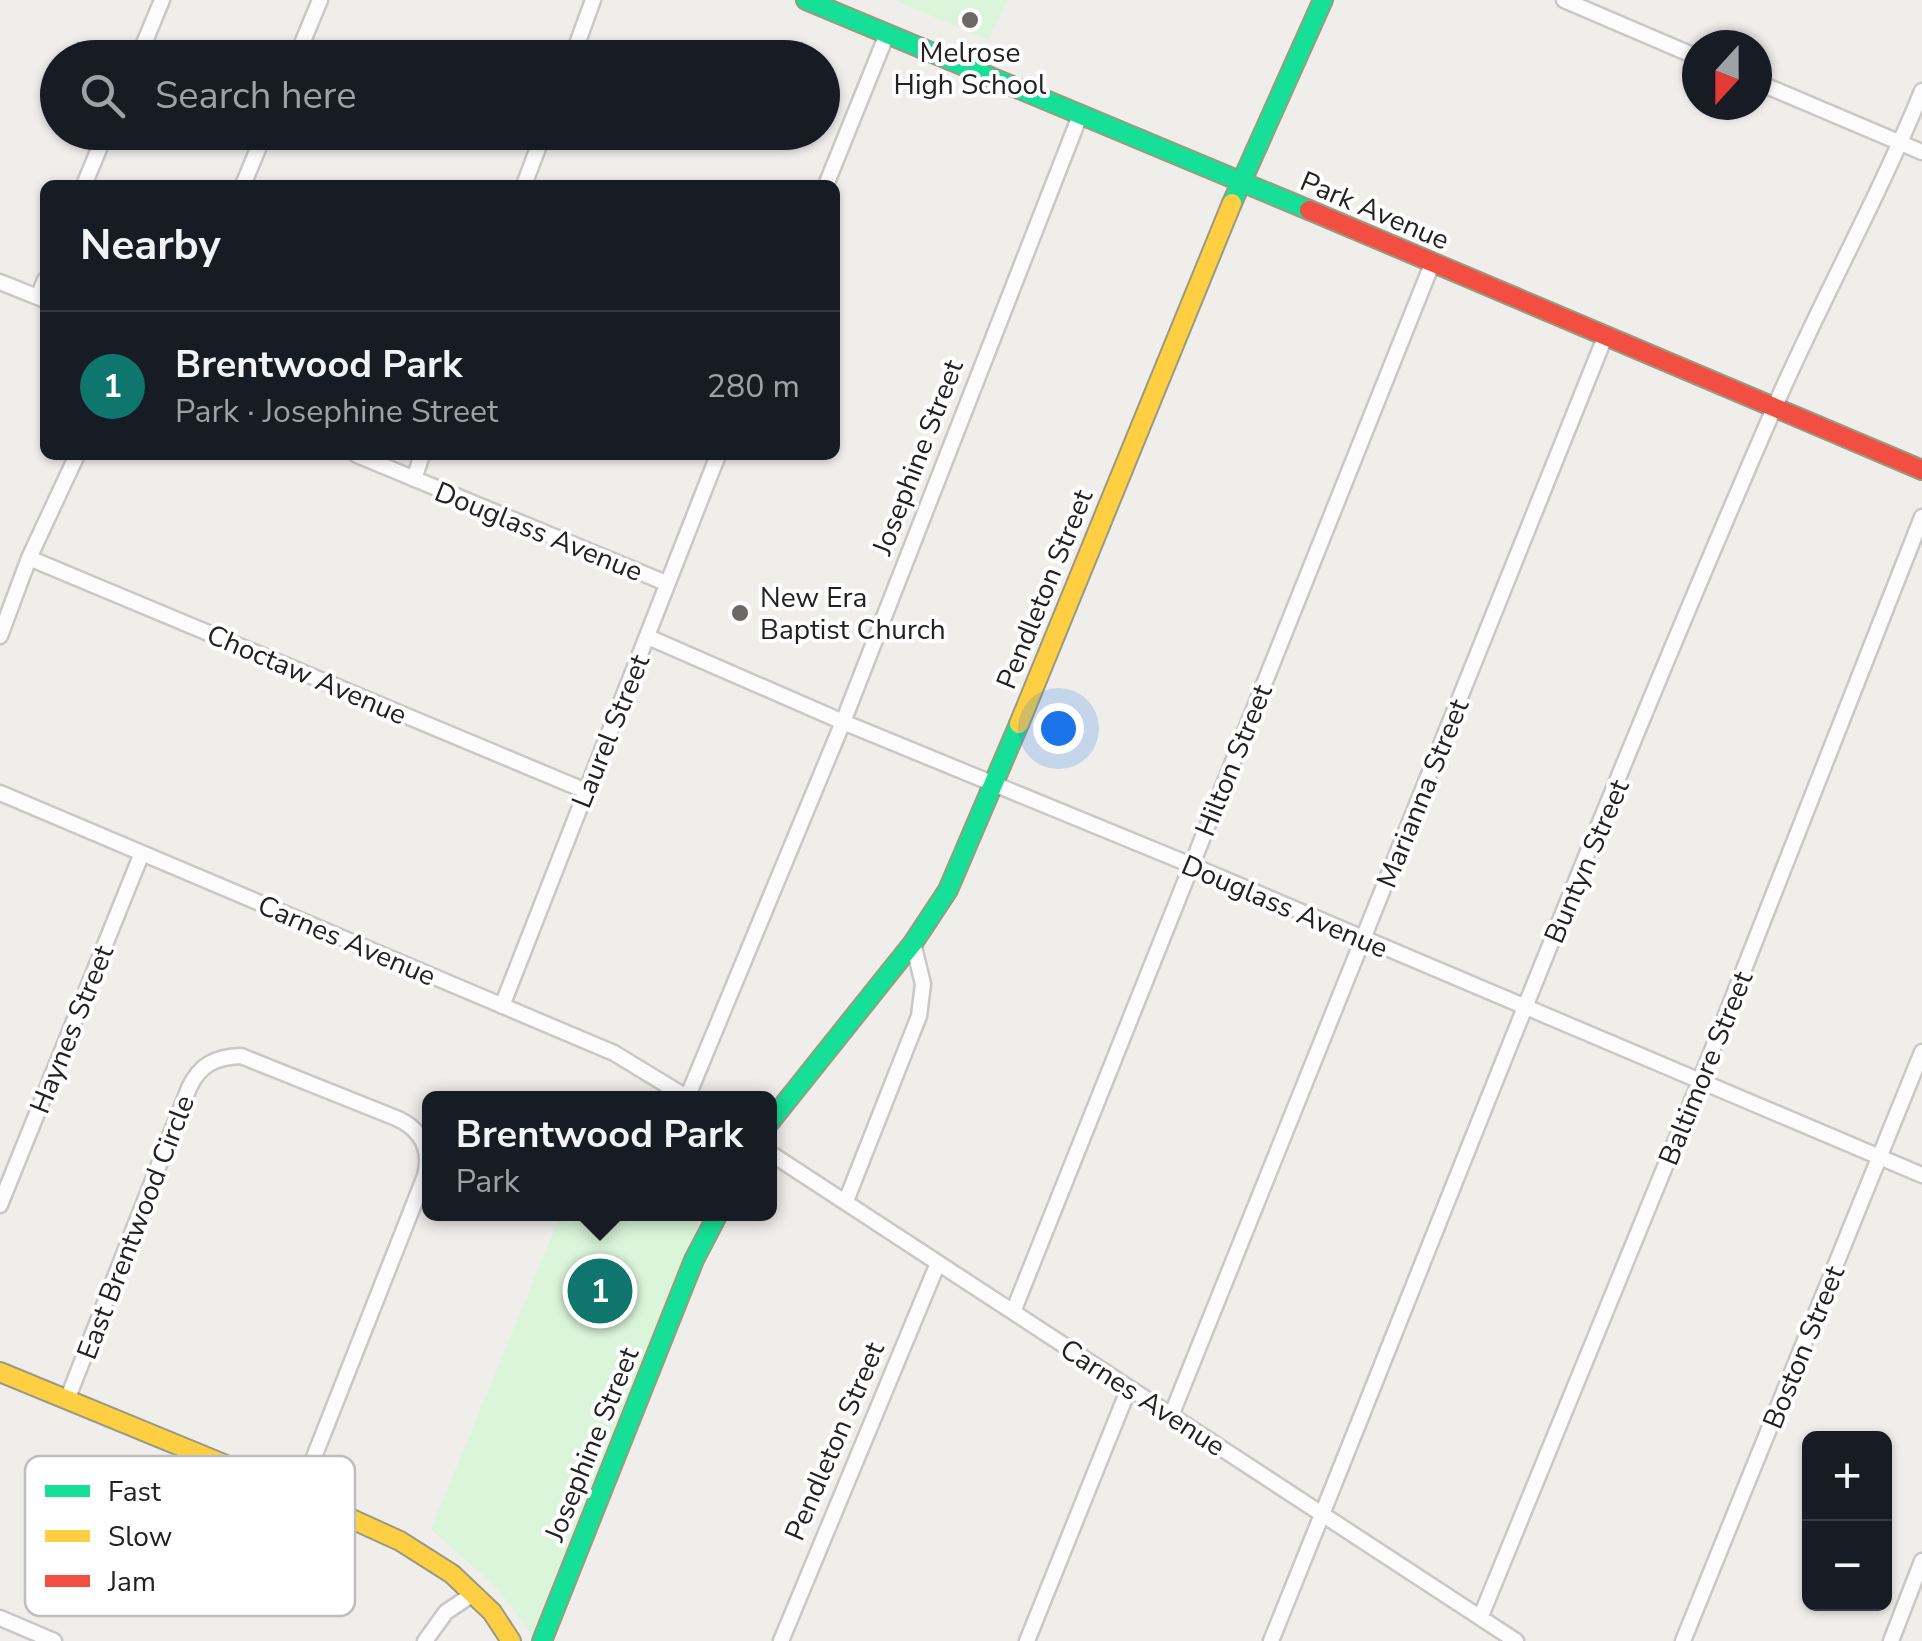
<!DOCTYPE html>
<meta charset="utf-8">
<style>
:root{--surface:#171b24;--page:#20242c;--text:#f1f3f6;--muted:#9ea1a6;--line:#363941;--accent:#0f766e}
body{margin:0;font-family:"Nunito Sans",sans-serif;background:var(--page);color:var(--text)}
.controls{position:absolute;right:30px;bottom:30px;display:grid;overflow:hidden;border-radius:15px;box-shadow:0 2px 8px #0004}
.controls button{width:90px;height:90px;display:grid;place-items:center;padding:0;border:0;border-bottom:2px solid var(--line);background:var(--surface);color:var(--text);font:50px sans-serif}
.compass{position:absolute;left:1682px;top:30px;width:90px;height:90px;border-radius:50%;background:var(--surface);box-shadow:0 2px 8px #0004;rotate:201deg}
.you{position:absolute;left:1058px;top:728px;width:35px;height:35px;margin:-25px;border:8px solid #fff;border-radius:50%;background:#1a73e8;box-shadow:0 0 0 15px #1a73e833}
.badge{display:grid;place-items:center;width:65px;height:65px;border-radius:50%;background:var(--accent);color:#fff;font-size:32px;font-weight:700}
.pin{position:absolute;translate:-50% -50%;border:5px solid #fff;box-shadow:0 2px 10px #0006}
.popup{position:absolute;left:422px;top:1091px;width:355px;height:130px;box-sizing:border-box;display:grid;place-content:center;border-radius:15px;background:var(--surface);filter:drop-shadow(0 2px 8px #0005);font-size:32px;white-space:nowrap;color:var(--muted)}
.popup b{font-size:38px;color:var(--text)}
.popup::after{content:'';position:absolute;left:50%;top:100%;margin-left:-20px;border:20px solid transparent;border-top-color:var(--surface)}
.list{margin:0;padding:0;list-style:none}
h2{display:flex;justify-content:space-between;align-items:center;height:130px;margin:0;padding:0 40px;font-size:42px}
h2 small{font-size:32px;font-weight:400;color:var(--muted)}
.list li{display:grid;grid-template-columns:65px 1fr auto;gap:30px;align-items:center;box-sizing:border-box;height:150px;padding:0 40px;border-top:2px solid var(--line)}
.list b{display:block;font-size:38px;white-space:nowrap}
.list p{margin:0;font-size:32px;white-space:nowrap;color:var(--muted)}
.list em{font-size:32px;font-style:normal;color:var(--muted)}
.icon{flex:none;width:55px;height:55px;fill:none;stroke:currentColor;stroke-width:2;stroke-linecap:round;stroke-linejoin:round}
.map{position:relative;flex:none;width:1922px;height:1641px;overflow:hidden}
.search{position:absolute;background:var(--surface);box-shadow:0 2px 8px #0004;left:40px;top:40px;width:800px;height:110px;display:flex;align-items:center;gap:25px;box-sizing:border-box;padding:0 35px;border-radius:55px;color:var(--muted);font-size:38px}
.panel{position:absolute;background:var(--surface);box-shadow:0 2px 8px #0004;left:40px;top:180px;width:800px;height:280px;border-radius:15px}
.map>svg:first-child{display:block}
.park{fill:#daf5da}
.lines{fill:none;stroke-linecap:round;stroke-linejoin:round}
.street-casing{stroke:#c9c8c7;stroke-width:19}
.fast-casing{stroke:#999a82;stroke-width:22}
.slow-casing{stroke:#999a82;stroke-width:22}
.jam-casing{stroke:#999a82;stroke-width:22}
.street{stroke:#fdfcfc;stroke-width:14}
.fast{stroke:#16e098;stroke-width:18}
.slow{stroke:#ffcf43;stroke-width:18}
.jam{stroke:#f24e42;stroke-width:18}
.poi-dot{fill:#6a6968;stroke:#fff;stroke-width:4}
.labels{text-anchor:middle;stroke-width:8;stroke-linejoin:round;paint-order:stroke}
.poi-label{font-size:28px;fill:#222;stroke:#fff}
.street-label{font-size:28px;fill:#222;stroke:#fff}
.key{fill:#fff;stroke:#bdbdbd;stroke-width:2.5}
.key-label{font-size:28px;fill:#222}
</style>
<div class="map">
<svg width="1922" height="1641" viewBox="0 0 1922 1641">
<rect width="100%" height="100%" fill="#f0eeeb"/>
<!-- park -->
<path class="park" d="M894,0H1007L989,40Z
M561,1214H703L532,1635L498,1589L431,1529Z"/>
<g class="lines">
<!-- street casing -->
<g class="street-casing">
<path id="street" d="M1564,0L1697,57
M138,58L162,0
M296,58L320,0
M572,58L593,0
M1757,82L1922,152
M84,185L106,132
M243,185L265,132
M524,185L544,132
M826,185L887,34
M0,282L45,300
M38,297L45,280
M357,455L666,583
M414,479L422,455
M29,558L586,791
M0,636L29,558L77,455
M648,637L843,722L1191,865L1922,1175
M0,793L614,1053L688,1098
M502,1006L718,455
M687,1098L843,722L1081,113
M770,1153L1516,1641
M846,1201L919,1016L923,984L913,943
M0,1205L142,853
M1013,1312L1432,264
M67,1400L189,1088C200,1064 216,1057 241,1056L396,1118C421,1129 432,1149 425,1176L299,1495
M1171,1416L1605,337
M1481,1616L1700,1081L1922,517
M0,1618L54,1641
M425,1641L446,1612L473,1594
M781,1641L938,1263
M1027,1641L1129,1388
M1271,1641C1437,1231 1596,818 1772,413C1819,304 1877,201 1922,91
M1683,1641L1922,1052
M1891,1641L1922,1561"/>
</g>
<!-- fast casing -->
<g class="fast-casing">
<path id="fast" d="M806,0L1309,210
M1232,203L1323,0
M770,1122L913,943L948,890L1019,724
M542,1641L694,1260L718,1214"/>
</g>
<!-- slow casing -->
<g class="slow-casing">
<path id="slow" d="M1019,724L1232,203
M0,1372L299,1495L400,1541L452,1574L492,1612L511,1641"/>
</g>
<!-- jam casing -->
<g class="jam-casing">
<path id="jam" d="M1309,210L1922,470"/>
</g>
<!-- street -->
<use href="#street" class="street"/>
<!-- fast -->
<use href="#fast" class="fast"/>
<!-- slow -->
<use href="#slow" class="slow"/>
<!-- jam -->
<use href="#jam" class="jam"/>
</g>
<!-- markers -->
<g class="poi-dot">
<circle cx="970" cy="20" r="10"/>
<circle cx="740" cy="613" r="10"/>
</g>
<g class="labels">
<!-- poi labels -->
<g class="poi-label">
<text x="970" y="62">Melrose<tspan x="970" dy="32">High School</tspan></text>
<text x="760" y="607" text-anchor="start">New Era<tspan x="760" dy="32">Baptist Church</tspan></text>
</g>
<!-- street labels -->
<g class="street-label">
<text transform="translate(1375 210) rotate(23)" y="10">Park Avenue</text>
<text transform="translate(917 457) rotate(-69)" y="10">Josephine Street</text>
<text transform="translate(539 531) rotate(22)" y="10">Douglass Avenue</text>
<text transform="translate(1044 589) rotate(-68)" y="10">Pendleton Street</text>
<text transform="translate(307 674) rotate(23)" y="10">Choctaw Avenue</text>
<text transform="translate(610 731) rotate(-68)" y="10">Laurel Street</text>
<text transform="translate(1233 760) rotate(-68)" y="10">Hilton Street</text>
<text transform="translate(1422 793) rotate(-68)" y="10">Marianna Street</text>
<text transform="translate(1586 861) rotate(-67)" y="10">Buntyn Street</text>
<text transform="translate(1285 906) rotate(23)" y="10">Douglass Avenue</text>
<text transform="translate(347 940) rotate(23)" y="10">Carnes Avenue</text>
<text transform="translate(71 1029) rotate(-68)" y="10">Haynes Street</text>
<text transform="translate(1705 1068) rotate(-68)" y="10">Baltimore Street</text>
<text transform="translate(135 1227) rotate(-69)" y="10">East Brentwood Circle</text>
<text transform="translate(1803 1347) rotate(-68)" y="10">Boston Street</text>
<text transform="translate(1143 1397) rotate(33)" y="10">Carnes Avenue</text>
<text transform="translate(834 1441) rotate(-67)" y="10">Pendleton Street</text>
<text transform="translate(591 1444) rotate(-68)" y="10">Josephine Street</text>
</g>
</g>
<!-- legend -->
<rect x="25" y="1456" width="330" height="160" rx="15" class="key"/>
<rect x="45" y="1485" width="45" height="12" fill="#16e098"/>
<rect x="45" y="1530" width="45" height="12" fill="#ffcf43"/>
<rect x="45" y="1575" width="45" height="12" fill="#f24e42"/>
<g class="key-label">
<text x="108" y="1501">Fast</text>
<text x="108" y="1546">Slow</text>
<text x="108" y="1591">Jam</text>
</g>
</svg>
<div class="controls">
<button>+</button>
<button>−</button>
</div>
<svg class="compass" viewBox="-18 -18 36 36"><path d="M0-13l5 13h-10z" fill="#e53935"/><path d="M0 13l5-13h-10z" fill="#9ea1a6"/></svg>
<div class="you"></div>
<div class="pin badge" style="left:600px;top:1291px">1</div>
<div class="popup"><b>Brentwood Park</b>Park</div>
<div class="search"><svg class="icon" aria-label="search" viewBox="0 0 24 24"><circle cx="10" cy="10" r="6"/><path d="M15 15l6 6"/></svg>Search here</div>
<section class="panel">
<h2>Nearby<small></small></h2>
<ul class="list">
<li><span class="badge">1</span><div><b>Brentwood Park</b><p>Park · Josephine Street</p></div><em>280 m</em></li>
</ul>
</section>
</div>
